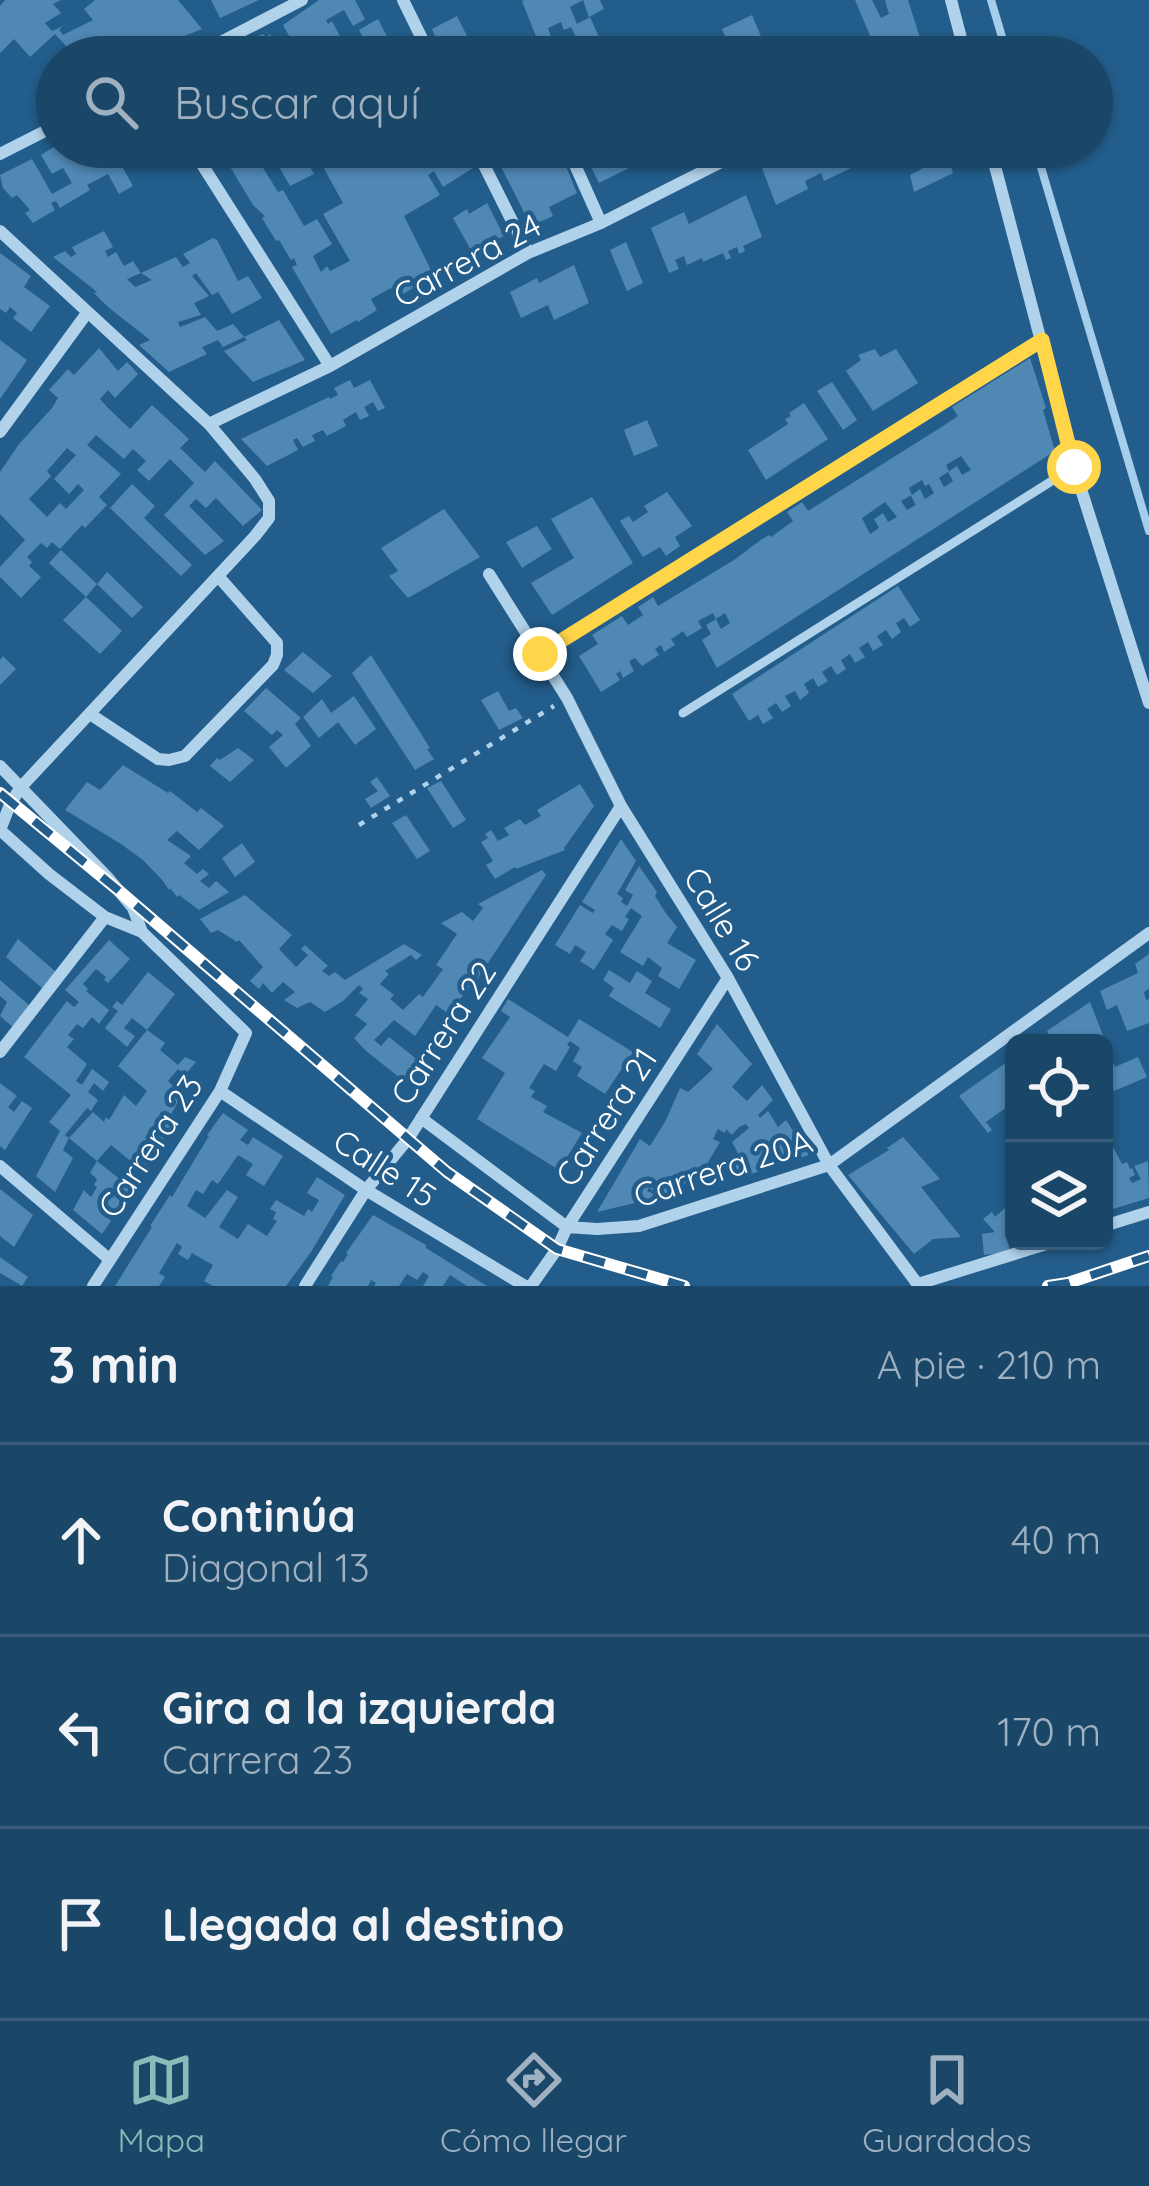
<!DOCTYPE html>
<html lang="es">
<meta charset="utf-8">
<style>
:root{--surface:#1a4668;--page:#234d6e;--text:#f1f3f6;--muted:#9fb1c0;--line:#385e7c;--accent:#8bbbb9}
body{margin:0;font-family:Quicksand,sans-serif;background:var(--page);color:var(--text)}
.controls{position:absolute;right:36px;bottom:36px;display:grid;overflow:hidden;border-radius:18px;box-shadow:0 3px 9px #0004}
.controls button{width:108px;height:108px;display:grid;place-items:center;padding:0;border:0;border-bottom:3px solid var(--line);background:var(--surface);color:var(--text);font:60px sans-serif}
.stop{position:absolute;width:36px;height:36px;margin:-27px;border:9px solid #ffd54a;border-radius:50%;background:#fff}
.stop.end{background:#ffd54a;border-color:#fff;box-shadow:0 3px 12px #0008}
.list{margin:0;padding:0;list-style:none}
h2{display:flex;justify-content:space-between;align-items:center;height:156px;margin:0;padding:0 48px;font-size:51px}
h2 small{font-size:39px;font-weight:400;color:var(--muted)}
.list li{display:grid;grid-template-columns:78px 1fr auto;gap:36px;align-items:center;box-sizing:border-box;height:192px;padding:0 48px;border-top:3px solid var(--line)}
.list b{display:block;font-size:45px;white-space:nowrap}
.list p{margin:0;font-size:39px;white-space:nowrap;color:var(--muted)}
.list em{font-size:39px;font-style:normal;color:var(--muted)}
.icon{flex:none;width:66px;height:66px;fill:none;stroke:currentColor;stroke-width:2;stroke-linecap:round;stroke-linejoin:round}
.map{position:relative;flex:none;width:1149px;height:1286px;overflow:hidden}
.search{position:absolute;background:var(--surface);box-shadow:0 3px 9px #0004;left:36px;right:36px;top:36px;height:132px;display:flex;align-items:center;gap:30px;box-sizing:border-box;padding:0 42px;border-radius:66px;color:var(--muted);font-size:45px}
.sheet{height:732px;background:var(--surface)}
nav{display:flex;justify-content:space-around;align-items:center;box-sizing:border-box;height:168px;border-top:3px solid var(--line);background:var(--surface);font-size:33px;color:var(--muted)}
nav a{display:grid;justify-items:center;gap:6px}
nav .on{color:var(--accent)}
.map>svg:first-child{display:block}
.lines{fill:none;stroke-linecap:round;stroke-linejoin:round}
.stream{stroke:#a5ceec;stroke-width:8}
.building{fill:#5088b4;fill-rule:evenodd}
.path{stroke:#b1d2eb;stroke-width:4.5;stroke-dasharray:6 9;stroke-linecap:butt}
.service{stroke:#b1d2eb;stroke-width:9}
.minor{stroke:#b1d2eb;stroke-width:12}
.rail-casing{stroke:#fff;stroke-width:12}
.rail{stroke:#235d8b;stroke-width:8;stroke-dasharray:22;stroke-linecap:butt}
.route{stroke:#ffd54a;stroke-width:15}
.labels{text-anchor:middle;stroke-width:9;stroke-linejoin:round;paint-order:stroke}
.street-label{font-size:33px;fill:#fff;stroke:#235d8b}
</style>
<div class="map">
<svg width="1149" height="1286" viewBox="0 0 1149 1286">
<rect width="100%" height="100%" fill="#235d8b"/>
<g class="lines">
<!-- stream -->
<path class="stream" d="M991,0L1008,57
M1035,147L1149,531"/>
</g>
<!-- building -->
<path class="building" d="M5,0H61L53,4L61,13L45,23L52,31L63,26L59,30L63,35L93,20L84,9L95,0H178L202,29L162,45L157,39L136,51L132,46L124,54L127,57H76L55,34L30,57L14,39L0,53V6Z
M211,0H259L220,18Z
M319,0H355L365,19L353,26L344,10L326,20L328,24L332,21L342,40L325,49L329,57H301L283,25Z
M524,0H600L604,9L589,17L583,0L570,7L577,24L590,17L600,39L591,43L595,52L605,47L609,57H563L581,48L571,27L564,30L561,22L548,28L551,37L539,44L522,1Z
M855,0H872L881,18L889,14L885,0H908L920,38L879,57Z
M752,15L765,46L745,56L744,53L734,57L722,29Z
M457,16L468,38L459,43L462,49L471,44L478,57H444L432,29Z
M378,19L390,42L371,53L359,30Z
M263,34L266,37L270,34L281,57H214Z
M647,36L656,57H622L619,49Z
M54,147H123L128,156L119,161L133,186L119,194L108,174L87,185L90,190L60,208L56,201L51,203L55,210L33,223L25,213L30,210L17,195L12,198L3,188L0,175L32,159L52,194L72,183L63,168L52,174L41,155Z
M250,147L278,192L283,190L304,226L317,219L332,244L313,256L321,272L327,266L330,271L350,261L323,214L343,203L312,147H410L415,154L419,152L416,147H463L473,168L443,187L434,171L428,175L440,195L404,216L434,276L396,298L391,288L371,299L377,310L358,322L357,320L331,334L292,267L297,265L294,258L291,260L279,240L276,241L262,218L265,216L253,205L226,160Z
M268,147H299L314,174L290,186Z
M491,147H515L518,155L526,151L524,147H558L577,193L549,207L553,216L531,226Z
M581,147H622L631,167L599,183Z
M781,147H868L872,158L824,181L821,173L805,181L808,189L776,205L760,163L782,152Z
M920,147H946L953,173L914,192L910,175L925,167L922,157L917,152Z
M746,195L762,237L743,246L745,251L739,254L737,247L728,251L731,258L726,260L723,253L703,262L702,258L687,265L684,256L675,260L679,269L669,273L651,228L684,212L689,224Z
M487,203L504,236L472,252L453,218L467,209L469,214Z
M104,231L113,247L105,251L108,257L116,252L124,266L133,261L141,273L127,279L135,287L152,280L141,273L176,257L183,267L190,263L183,254L213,238L217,240L238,281L248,276L262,298L232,314L218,292L212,295L196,273L192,276L209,296L194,303L201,315L178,322L180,327L205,317L217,331L233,324L244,337L223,347L218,340L202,347L207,354L169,372L139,345L150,340L108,307L94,293L97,292L53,257L65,251L71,257L76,254L72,247Z
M626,242L643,283L627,291L610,250Z
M0,253L31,276L24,287L50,306L31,332L13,318L17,313L10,307L6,313L0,309Z
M574,265L589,303L554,320L548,305L521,318L510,292L537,278L539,283Z
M279,320L305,360L253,382L224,351L247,340L244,337Z
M0,340L27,360L0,399Z
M99,348L118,371L127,362L138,374L115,398L108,390L100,399L107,407L130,429L152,405L189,439L180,448L205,472L215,461L262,510L243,526L216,498L206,508L196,499L189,506L224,541L205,555L164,515L194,483L170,459L149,481L137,470L146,461L133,449L124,459L96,435L87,445L121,474L99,497L107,505L85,528L82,525L60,549L52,542L47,548L41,543L27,557L32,562L29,566L41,577L21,598L0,577V567L25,540L0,514V472L19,444L52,408L58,398L49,390L68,369L74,375ZM67,448L76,455L54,479L69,494L78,484L84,490L66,509L60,503L47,517L29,499L51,476L47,471Z
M875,349L880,357L896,349L918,383L873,411L846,371L861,360L858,355Z
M1030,358L1046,408L1043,410L1055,451L717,668L702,640L711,634L706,625L716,619L721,629L730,623L725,613L716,619L713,613L698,621L702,628L687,637L683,631L676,636L671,639L675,645L664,652L661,645L655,649L659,655L642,666L635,658L629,661L634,671L623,678L620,671L616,674L620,680L601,692L579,656L598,644L592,635L622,616L628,625L643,615L638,607L653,597L658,606L734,560L762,539L769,535L771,537L793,521L787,512L802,502L808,511L943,426L958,416L952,407ZM961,456L971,470L962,475L957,466L948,472L953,481L944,487L939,478L949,471L946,465ZM922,480L925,486L929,484L934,493L925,499L920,489L911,496L916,505L907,510L901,501L912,495L909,488ZM885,502L897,517L888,522L883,513L874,519L879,528L870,534L862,518Z
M350,380L354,388L370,380L385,408L378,411L373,402L364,407L369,416L360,420L356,412L343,420L346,426L327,436L323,430L312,435L315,441L303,447L297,438L293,440L298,450L267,466L241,439L329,397L330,399L338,395L334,388Z
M832,382L857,420L843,430L817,391Z
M804,403L828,439L766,480L748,450L788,424L785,419L791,416L789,413Z
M647,420L658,446L634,456L624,430Z
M132,484L155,506L144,518L192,565L181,576L110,508Z
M667,492L692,526L675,537L680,546L666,556L660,547L643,557L620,521L629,516L633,522L648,512L644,506Z
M592,497L633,563L552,615L531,583L574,558L551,519Z
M444,509L480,557L408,598L389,576L398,571L381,548Z
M537,526L552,549L522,568L506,542Z
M61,550L97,584L107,572L143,607L132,618L97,584L86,597L122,631L100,654L63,620L86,597L49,563Z
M898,586L920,620L910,627L904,618L896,623L901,632L892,639L886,630L877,636L883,645L873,651L868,642L859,648L865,657L855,663L850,654L841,660L846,669L837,675L831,666L822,672L828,681L818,687L813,678L804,684L809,693L800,700L795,691L785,696L791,706L782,712L776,703L767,709L773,718L763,724L758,715L749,721L732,694Z
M303,652L332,676L313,693L284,670Z
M371,655L430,748L427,749L434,759L415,770L352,673Z
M3,656L16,669L0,685V660Z
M266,688L301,718L295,724L311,746L286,768L269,747L283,735L277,730L272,735L244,711Z
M498,691L509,711L516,708L523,718L499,730L481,700Z
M354,696L376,729L355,745L338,722L319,738L303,717L322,699L331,713Z
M238,748L254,760L230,782L210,766L217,758L220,760Z
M123,765L168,793L170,791L197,812L201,808L224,826L199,850L177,831L167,840L191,856L184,863L197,874L203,869L209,874L200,881L209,888L216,881L229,892L199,910L179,895L177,897L170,888L169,890L163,881L143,860L121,844L65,810L87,782L100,790Z
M377,777L390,796L371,808L365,799L378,791L370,782Z
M441,781L466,820L453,828L427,788Z
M580,784L594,806L564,848L565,850L516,869L515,867L495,879L486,865L493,861L481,842L488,838L485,834L491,830L498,841L509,835L504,828L520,819L525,825L541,816L537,810Z
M406,815L430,851L417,859L392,823Z
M621,839L636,861L617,894L623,898L621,902L627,906L633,895L625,890L639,866L657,892L655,896L665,912L677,927L667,943L696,960L679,989L658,976L662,968L648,957L643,966L620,952L642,916L631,908L625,917L629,919L622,931L612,925L605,934L613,940L594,970L580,961L586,952L575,945L570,954L555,945L580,905L593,913L595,910L582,902Z
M242,843L255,862L235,877L222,858Z
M542,870L546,875L472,987L470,986L449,1014L436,1005L415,1036L394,1020L374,1040L381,1046L389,1037L419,1061L405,1082L365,1050L354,1038L367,1024L355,1015L368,999L359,993L363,989L359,985L343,1001L325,1012L310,1002L297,1008L284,1000L295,992L283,982L272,993L263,983L259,989L250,981L263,967L239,940L237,942L218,930L211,933L200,919L245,895L292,935L279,949L296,967L308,955L301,949L305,945L328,966L322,971L329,976L335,972L345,980L404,944L422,955L416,960L411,955L385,971L389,974L380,984L394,995L390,999L403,1010L419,994L423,997L443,969L436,965L457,934L441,923L462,912L473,921L483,908L478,904Z
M18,939L56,972L43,989L6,957Z
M109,940L130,959L108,983L104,980L106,977L96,969L83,984L88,989L86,991L109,1010L99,1024L92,1017L83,1028L77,1024L68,1035L74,1039L67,1047L87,1064L76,1081L82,1085L92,1069L109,1082L103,1091L94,1083L88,1092L98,1100L91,1111L87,1108L65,1135L69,1138L93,1112L104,1122L106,1117L109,1120L124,1095L136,1106L147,1091L118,1066L147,1030L132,1018L124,1028L135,1036L127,1047L105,1028L118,1011L112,1007L117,1001L122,1005L148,972L175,994L147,1030L165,1043L160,1050L178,1065L185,1057L196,1062L185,1075L178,1069L168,1081L182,1095L170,1116L175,1120L143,1171L111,1145L97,1161L131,1188L121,1201L115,1215L113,1214L109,1219L111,1221L102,1234L73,1210L84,1190L91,1197L97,1187L94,1185L97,1179L90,1173L97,1161L69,1138L63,1150L73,1158L55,1192L36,1176L60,1131L49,1122L71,1095L24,1057L67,1001L74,1007L79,1002L65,990Z
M1149,954V989L1144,992L1146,1000L1149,999V1023L1127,1031L1117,1005L1107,1010L1100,991L1138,973L1135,964Z
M609,970L630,983L637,971L652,981L645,993L671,1009L660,1028L609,996L614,988L603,980Z
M0,980L29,1005L14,1028L0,1016L7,1002L0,996Z
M508,999L568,1037L579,1019L633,1052L605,1094L577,1076L582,1067L573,1061L580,1048L570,1041L567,1045L570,1047L556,1071L544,1064L529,1088L535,1091L531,1097L547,1106L543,1112L582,1133L559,1170L477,1119L505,1073L482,1058L510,1017L501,1011Z
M1090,1002L1106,1043H1052L1047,1031Z
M717,1024L752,1064L732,1087L747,1101L762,1085L773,1100L758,1115L760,1118L768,1111L778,1127L786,1120L809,1155L736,1179L726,1164L739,1155L732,1142L749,1128L746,1124L739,1127L732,1135L726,1129L725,1133L718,1129L713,1139L720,1142L697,1181L677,1185L684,1191L662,1196L649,1188L647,1191L660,1197L597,1212L640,1139L650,1146L666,1120L680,1088L688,1092L713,1069L697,1054Z
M1104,1046L1115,1067L1138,1057L1147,1077L1114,1091L1104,1071Z
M1014,1057V1096L1011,1098L1014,1102L986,1122L992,1130L988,1133L959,1096Z
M0,1083L17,1096L8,1107L14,1112L22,1101L32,1108L5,1150L0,1146Z
M223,1113L248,1130L240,1140L248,1145L253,1137L283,1156L264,1186L246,1175L253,1164L238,1155L218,1184L212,1180L203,1194L196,1190L187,1206L205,1218L227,1190L238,1197L219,1227L238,1239L248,1224L267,1236L277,1221L273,1219L276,1212L270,1209L276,1200L304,1216L308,1209L312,1212L319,1200L307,1193L317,1177L345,1195L311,1252L286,1286H213L204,1281L213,1265L192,1253L188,1260L178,1254L182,1247L177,1243L159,1273L165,1277L159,1286H115L152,1227L150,1226L170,1195L172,1197L209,1136L207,1135Z
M903,1137L940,1179L921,1187L961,1237L933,1239L914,1254L848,1175L889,1150L887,1148Z
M1111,1143L1122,1164L1127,1162L1130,1169L1132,1168L1135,1175L1129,1178L1132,1183L1141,1179L1134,1166L1148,1161L1149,1198L1113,1209L1104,1190V1147Z
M0,1189L33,1215L14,1247L0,1236Z
M1014,1200V1222L1005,1230L1010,1252L984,1255L982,1234L995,1232L983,1219L992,1212L995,1217Z
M373,1215L426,1245V1248L487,1286H467L450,1275L443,1286H423L429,1276L423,1272L417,1280L407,1274L399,1286H374L376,1283L371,1280L368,1286H328L333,1277L331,1276L341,1261L343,1262L348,1254L346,1253Z
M0,1257L28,1277L22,1286L0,1273Z"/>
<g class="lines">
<!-- path -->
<path class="path" d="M359,825L554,706"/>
<!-- service -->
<path class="service" d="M683,713L1074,467"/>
<!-- minor -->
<path class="minor" d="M403,0L431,57
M951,0L966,57
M522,49L526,57
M192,57L302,0
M929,57L962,40
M191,147L330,366
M475,147L528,253
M567,147L601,223
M990,147L1074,467L1149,703
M0,154L57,125
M0,231L209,424L255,479L269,501V518L255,536L22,786L11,802L0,830
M209,424L330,366L528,253L601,223L751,147
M0,432L87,313
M489,574L567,698L621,806L728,978L829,1165L919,1286
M540,654L1042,340
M90,714L158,759L169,760L185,756L273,665L277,655V643L218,576
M0,766L109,879L133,908L142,932
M0,830L49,874L105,917L142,932L246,1033L220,1091L93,1286
M0,1052L105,917
M220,1091L366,1190L525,1286
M421,1118L567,1227L597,1229L639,1226L829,1165L1149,933
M0,1166L109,1259
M1104,1226L1149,1212
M918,1284L1056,1241
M305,1286L366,1190L408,1139L621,806
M531,1286L557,1249L567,1227L728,978"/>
<!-- rail casing -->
<g class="rail-casing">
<path id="rail" d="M0,793L118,890L447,1172L557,1249L684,1286
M1048,1286L1068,1283L1149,1256"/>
</g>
<!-- rail -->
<use href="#rail" class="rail"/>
</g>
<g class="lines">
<!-- route -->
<path class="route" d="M540,654L1042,340L1074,467"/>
</g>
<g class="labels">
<!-- street labels -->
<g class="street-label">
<text transform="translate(467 260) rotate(-28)" y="12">Carrera 24</text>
<text transform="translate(722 919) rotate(59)" y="12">Calle 16</text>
<text transform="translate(443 1033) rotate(-57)" y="12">Carrera 22</text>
<text transform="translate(606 1117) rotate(-57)" y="12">Carrera 21</text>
<text transform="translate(150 1146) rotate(-57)" y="12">Carrera 23</text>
<text transform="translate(385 1168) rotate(33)" y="12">Calle 15</text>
<text transform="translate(723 1168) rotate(-18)" y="12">Carrera 20A</text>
</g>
</g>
</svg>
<div class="controls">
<button><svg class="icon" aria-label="locate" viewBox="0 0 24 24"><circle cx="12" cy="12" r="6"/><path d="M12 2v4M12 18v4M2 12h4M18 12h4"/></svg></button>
<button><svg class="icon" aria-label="layers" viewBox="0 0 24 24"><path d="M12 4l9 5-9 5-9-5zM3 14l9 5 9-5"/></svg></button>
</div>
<div class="stop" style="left:1074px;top:467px"></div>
<div class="stop end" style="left:540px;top:654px"></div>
<div class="search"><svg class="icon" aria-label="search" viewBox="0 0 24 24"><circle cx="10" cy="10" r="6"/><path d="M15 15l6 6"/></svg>Buscar aquí</div>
</div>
<section class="sheet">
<h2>3 min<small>A pie · 210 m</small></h2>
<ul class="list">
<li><svg class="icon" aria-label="ahead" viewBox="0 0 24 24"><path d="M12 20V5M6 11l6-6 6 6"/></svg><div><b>Continúa</b><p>Diagonal 13</p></div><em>40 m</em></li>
<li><svg class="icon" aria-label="left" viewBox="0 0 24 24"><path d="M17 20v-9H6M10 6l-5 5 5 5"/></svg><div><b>Gira a la izquierda</b><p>Carrera 23</p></div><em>170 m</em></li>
<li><svg class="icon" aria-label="arrive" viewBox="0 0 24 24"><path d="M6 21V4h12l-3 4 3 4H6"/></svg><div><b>Llegada al destino</b></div></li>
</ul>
</section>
<nav>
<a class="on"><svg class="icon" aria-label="map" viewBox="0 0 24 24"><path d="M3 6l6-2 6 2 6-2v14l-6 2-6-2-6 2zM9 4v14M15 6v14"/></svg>Mapa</a>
<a><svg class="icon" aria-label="directions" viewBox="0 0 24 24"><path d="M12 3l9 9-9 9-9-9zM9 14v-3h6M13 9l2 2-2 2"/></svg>Cómo llegar</a>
<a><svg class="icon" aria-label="saved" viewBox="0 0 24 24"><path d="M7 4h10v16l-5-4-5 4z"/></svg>Guardados</a>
</nav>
